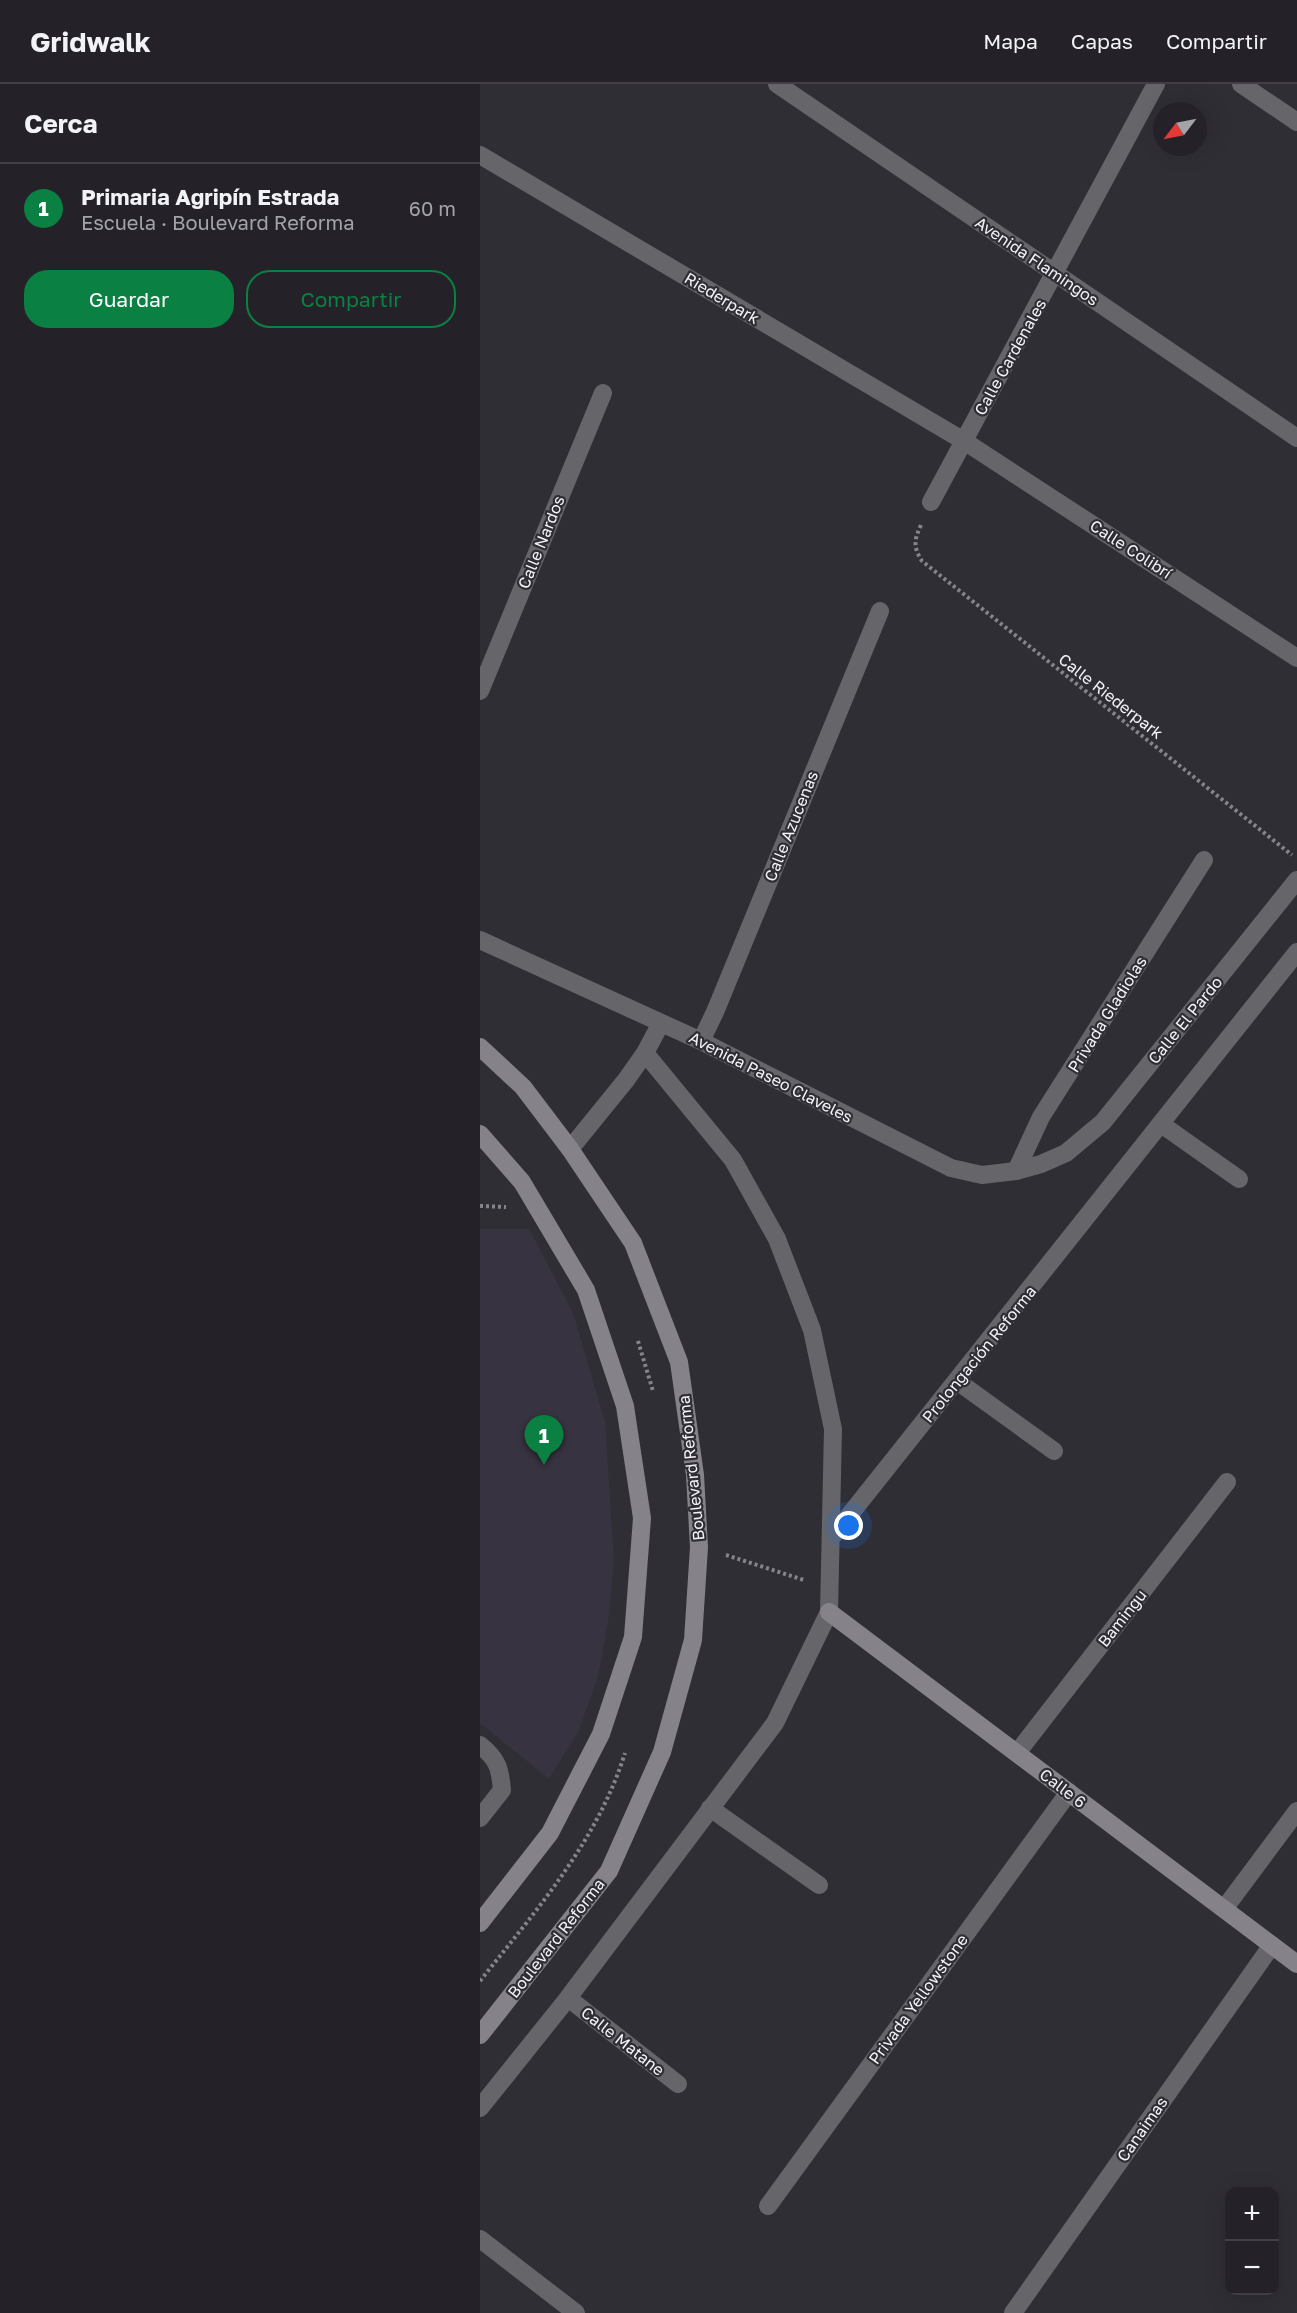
<!DOCTYPE html>
<html lang="es">
<meta charset="utf-8">
<style>
:root{--surface:#242228;--page:#302f34;--text:#f1f3f6;--muted:#a3a4a8;--line:#413f45;--accent:#0b8043}
body{margin:0;font-family:"Golos Text",sans-serif;background:var(--page);color:var(--text)}
.controls{position:absolute;right:18px;bottom:18px;display:grid;overflow:hidden;border-radius:12px;box-shadow:0 6px 24px #0002}
.controls button{width:54px;height:54px;display:grid;place-items:center;padding:0;border:0;border-bottom:2px solid var(--line);background:var(--surface);color:var(--text);font:30px sans-serif}
.compass{position:absolute;left:673px;top:18px;width:54px;height:54px;border-radius:50%;background:var(--surface);box-shadow:0 6px 24px #0002;rotate:238deg}
.you{position:absolute;left:369px;top:1442px;width:21px;height:21px;margin:-15px;border:4px solid #fff;border-radius:50%;background:#1a73e8;box-shadow:0 0 0 9px #1a73e833}
.badge{display:grid;place-items:center;width:39px;height:39px;border-radius:50%;background:var(--accent);color:#fff;font-size:20px;font-weight:700}
.pin{position:absolute;translate:-50% -50px;filter:drop-shadow(0 2px 3px #0008)}
.pin::after{content:'';position:absolute;top:32px;width:21px;height:18px;background:inherit;clip-path:polygon(0 0,100% 0,50% 100%)}
.list{margin:0;padding:0;list-style:none}
h2{display:flex;justify-content:space-between;align-items:center;height:78px;margin:0;padding:0 24px;font-size:26px}
h2 small{font-size:20px;font-weight:400;color:var(--muted)}
.list li{display:grid;grid-template-columns:39px 1fr auto;gap:18px;align-items:center;box-sizing:border-box;height:90px;padding:0 24px;border-top:2px solid var(--line)}
.list b{display:block;font-size:22px;white-space:nowrap}
.list p{margin:0;font-size:20px;white-space:nowrap;color:var(--muted)}
.list em{font-size:20px;font-style:normal;color:var(--muted)}
.actions{display:flex;gap:12px;padding:18px 24px}
.actions a{flex:1;padding:14px 0;border:2px solid var(--accent);border-radius:24px;text-align:center;font-size:21px;color:var(--accent)}
.actions .main{background:var(--accent);color:#fff}
.map{position:relative;flex:none;width:817px;height:2229px;overflow:hidden}
header{display:flex;align-items:center;gap:36px;box-sizing:border-box;height:84px;padding:0 30px;background:var(--surface);border-bottom:2px solid var(--line)}
header strong{font-size:28px}
nav{display:flex;gap:33px;margin-inline-start:auto;font-size:21px}
main{display:flex}
aside{flex:1;background:var(--surface)}
.map>svg:first-child{display:block}
.built{fill:#383340}
.lines{fill:none;stroke-linecap:round;stroke-linejoin:round}
.path{stroke:#86848a;stroke-width:4;stroke-dasharray:3 3;stroke-linecap:butt}
.lane{stroke:#666569;stroke-width:18}
.street{stroke:#666569;stroke-width:18}
.secondary{stroke:#858389;stroke-width:18}
.labels{text-anchor:middle;stroke-width:4.5;stroke-linejoin:round;paint-order:stroke}
.street-label{font-size:16px;fill:#f4f3f7;stroke:#302e35}
</style>
<header>
<strong>Gridwalk</strong>
<nav><a>Mapa</a><a>Capas</a><a>Compartir</a></nav>
</header>
<main>
<aside>
<h2>Cerca<small></small></h2>
<ul class="list">
<li><span class="badge">1</span><div><b>Primaria Agripín Estrada</b><p>Escuela · Boulevard Reforma</p></div><em>60 m</em></li>
</ul>
<div class="actions"><a class="main">Guardar</a><a>Compartir</a></div>
</aside>
<div class="map">
<svg width="817" height="2229" viewBox="0 0 817 2229">
<rect width="100%" height="100%" fill="#302e35"/>
<!-- built -->
<path class="built" d="M0,1145H49L93,1229L125,1338L134,1477L128,1537L118,1592L99,1646L69,1695L0,1639Z"/>
<g class="lines">
<!-- path -->
<path class="path" d="M441,441C434,456 433,463 442,477L812,771
M0,1122L26,1123
M158,1257L173,1307
M246,1471L324,1496
M0,1897C57,1825 117,1758 145,1669"/>
<!-- lane -->
<path class="lane" d="M536,1087L561,1033L724,776"/>
<!-- street -->
<path class="street" d="M297,0L817,354
M761,0L817,38
M0,71L484,357L817,574
M451,418L676,0
M0,607L123,309
M0,856L221,957L471,1084L502,1091L536,1087L561,1080L586,1069L623,1038L817,796
M221,957L235,928L400,527
M681,1040L759,1095
M90,1065L146,996L165,969
M477,1297L574,1367
M352,1453L817,868
M0,1661C18,1676 20,1684 22,1706L0,1734
M537,1669L747,1398
M230,1724L339,1801
M744,1825L817,1727
M88,1914L198,2000
M0,2024L88,1914L295,1639L349,1528L353,1345L332,1246L297,1155L253,1076L165,969L181,939
M288,2122L589,1708
M0,2155L96,2229
M533,2229L792,1861"/>
<!-- secondary -->
<path class="secondary" d="M0,963L43,1003L90,1065L153,1159L199,1278L215,1391L219,1463L213,1556L182,1668L129,1787L0,1951
M0,1050L42,1098L106,1206L145,1322L162,1434L153,1553L121,1650L70,1749L0,1839
M349,1528L817,1880"/>
</g>
<g class="labels">
<!-- street labels -->
<g class="street-label">
<text transform="translate(557 177) rotate(34)" y="6">Avenida Flamingos</text>
<text transform="translate(242 214) rotate(31)" y="6">Riederpark</text>
<text transform="translate(530 273) rotate(-61)" y="6">Calle Cardenales</text>
<text transform="translate(61 458) rotate(-68)" y="6">Calle Nardos</text>
<text transform="translate(651 465) rotate(33)" y="6">Calle Colibrí</text>
<text transform="translate(631 612) rotate(38)" y="6">Calle Riederpark</text>
<text transform="translate(311 742) rotate(-68)" y="6">Calle Azucenas</text>
<text transform="translate(627 930) rotate(-58)" y="6">Privada Gladiolas</text>
<text transform="translate(705 936) rotate(-51)" y="6">Calle El Pardo</text>
<text transform="translate(291 993) rotate(27)" y="6">Avenida Paseo Claveles</text>
<text transform="translate(499 1270) rotate(-51)" y="6">Prolongación Reforma</text>
<text transform="translate(211 1384) rotate(-96)" y="6">Boulevard Reforma</text>
<text transform="translate(642 1534) rotate(-52)" y="6">Bamingu</text>
<text transform="translate(583 1704) rotate(37)" y="6">Calle 6</text>
<text transform="translate(76 1854) rotate(-52)" y="6">Boulevard Reforma</text>
<text transform="translate(438 1915) rotate(-54)" y="6">Privada Yellowstone</text>
<text transform="translate(143 1957) rotate(38)" y="6">Calle Matane</text>
<text transform="translate(662 2045) rotate(-55)" y="6">Canaimas</text>
</g>
</g>
</svg>
<div class="controls">
<button>+</button>
<button>−</button>
</div>
<svg class="compass" viewBox="-18 -18 36 36"><path d="M0-13l5 13h-10z" fill="#e53935"/><path d="M0 13l5-13h-10z" fill="#a3a4a8"/></svg>
<div class="you"></div>
<div class="pin badge" style="left:64px;top:1381px">1</div>
</div>
</main>
